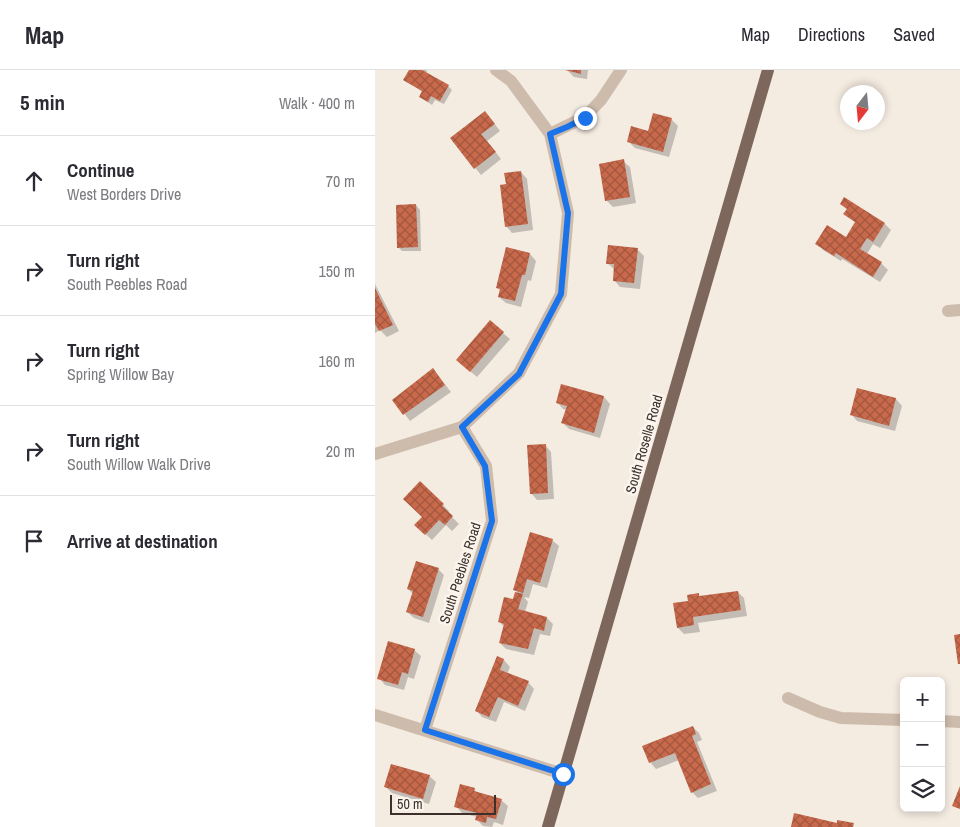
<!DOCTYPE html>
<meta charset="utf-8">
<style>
:root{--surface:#fff;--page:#f2f2f3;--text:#2b2b33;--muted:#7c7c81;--line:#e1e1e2}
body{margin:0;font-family:"Archivo Narrow",sans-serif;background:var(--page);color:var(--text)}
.controls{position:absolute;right:15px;bottom:15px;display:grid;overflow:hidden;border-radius:8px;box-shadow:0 2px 8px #0003}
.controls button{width:45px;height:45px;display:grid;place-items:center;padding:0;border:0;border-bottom:1px solid var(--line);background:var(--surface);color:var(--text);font:25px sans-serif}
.compass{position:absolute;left:465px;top:15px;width:45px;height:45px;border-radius:50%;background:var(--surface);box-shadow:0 2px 8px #0003;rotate:196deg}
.scale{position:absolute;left:15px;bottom:12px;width:106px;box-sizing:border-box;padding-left:5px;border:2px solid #3b302b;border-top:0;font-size:14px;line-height:18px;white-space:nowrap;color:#3b302b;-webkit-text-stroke:4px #fbf5ee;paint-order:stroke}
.stop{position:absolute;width:15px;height:15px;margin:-11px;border:4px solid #1a73e8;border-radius:50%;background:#fff}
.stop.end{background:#1a73e8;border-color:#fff;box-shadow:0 1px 5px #0008}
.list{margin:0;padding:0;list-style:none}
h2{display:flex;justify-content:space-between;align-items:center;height:65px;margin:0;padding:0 20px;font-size:21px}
h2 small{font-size:16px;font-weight:400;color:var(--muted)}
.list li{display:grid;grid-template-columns:32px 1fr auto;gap:15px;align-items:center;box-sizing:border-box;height:90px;padding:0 20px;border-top:1px solid var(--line)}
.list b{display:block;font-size:19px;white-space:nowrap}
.list p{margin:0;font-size:16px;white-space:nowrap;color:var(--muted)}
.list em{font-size:16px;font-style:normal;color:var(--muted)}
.icon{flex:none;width:28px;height:28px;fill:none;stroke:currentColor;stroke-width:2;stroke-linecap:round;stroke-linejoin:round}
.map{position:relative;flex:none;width:585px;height:757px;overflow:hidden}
header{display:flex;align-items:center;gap:30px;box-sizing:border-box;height:70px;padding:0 25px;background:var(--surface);border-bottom:1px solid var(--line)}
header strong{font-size:24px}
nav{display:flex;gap:28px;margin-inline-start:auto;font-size:18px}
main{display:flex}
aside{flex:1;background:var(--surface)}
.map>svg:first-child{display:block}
.shadow{fill:#0003}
.building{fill:url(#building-cross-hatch)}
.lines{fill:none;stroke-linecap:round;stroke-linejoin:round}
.minor{stroke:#cdbbac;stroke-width:12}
.major{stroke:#7d675c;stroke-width:12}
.route{stroke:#1a73e8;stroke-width:6}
.labels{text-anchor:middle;stroke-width:5;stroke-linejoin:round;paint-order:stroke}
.street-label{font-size:14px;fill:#3b302b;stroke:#fbf5ee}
</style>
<header>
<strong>Map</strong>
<nav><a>Map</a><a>Directions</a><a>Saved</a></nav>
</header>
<main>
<aside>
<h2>5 min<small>Walk · 400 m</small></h2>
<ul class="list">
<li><svg class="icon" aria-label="ahead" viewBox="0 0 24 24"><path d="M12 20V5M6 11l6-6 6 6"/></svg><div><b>Continue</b><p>West Borders Drive</p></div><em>70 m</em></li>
<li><svg class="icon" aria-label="right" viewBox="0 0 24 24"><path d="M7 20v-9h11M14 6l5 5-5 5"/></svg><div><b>Turn right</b><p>South Peebles Road</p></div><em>150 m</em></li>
<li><svg class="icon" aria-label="right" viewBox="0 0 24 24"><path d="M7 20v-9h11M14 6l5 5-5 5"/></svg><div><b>Turn right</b><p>Spring Willow Bay</p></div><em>160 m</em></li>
<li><svg class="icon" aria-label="right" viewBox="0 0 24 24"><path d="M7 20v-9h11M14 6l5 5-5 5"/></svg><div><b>Turn right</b><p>South Willow Walk Drive</p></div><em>20 m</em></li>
<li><svg class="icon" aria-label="arrive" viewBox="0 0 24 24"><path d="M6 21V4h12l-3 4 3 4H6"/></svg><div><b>Arrive at destination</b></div></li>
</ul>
</aside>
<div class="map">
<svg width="585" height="757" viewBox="0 0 585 757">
<defs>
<pattern id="building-cross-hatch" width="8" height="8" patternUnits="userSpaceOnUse" patternTransform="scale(1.25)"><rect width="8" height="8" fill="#c8694b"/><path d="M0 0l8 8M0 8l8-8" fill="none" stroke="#a4573f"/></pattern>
</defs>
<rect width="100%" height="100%" fill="#f4ebe1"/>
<!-- shadow -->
<path class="shadow" d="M35,0H51L52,1L51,4L73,16L77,20L69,34L60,30L57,35L45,27L48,22L29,10Z
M192,0H213L212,9L199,7Z
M116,49L125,61L112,71L126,89L106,105L77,69Z
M296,49L303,56L294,87L260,78L253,71Z
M248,91L255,97L261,133L238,137L231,130Z
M146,102L152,109L158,160L137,163L131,156Z
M470,129L510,154L516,160L505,178L498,174L492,184L506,193L513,200L505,212L467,189L466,191L448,180L442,173L471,168L481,153L470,144L473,140L466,134Z
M41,135L45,140L46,181H27L23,177Z
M263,180L269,186L265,219L245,217L239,210V199L232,193Z
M155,184L161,191L156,211L153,210L146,237L131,233L124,227L126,221L123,218Z
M0,214L24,261L12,267L5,260L0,263Z
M115,252L135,269L102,307L89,296Z
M58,299L76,322L35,351L19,330Z
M187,316L229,327L235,334L225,368L194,359L188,353L192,340L188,339L182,332Z
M521,329L527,336L520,361L482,351L476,344Z
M170,375L176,382L179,429L162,430L156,423Z
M68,435L74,441L73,443L84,454L77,461L71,455L57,470L41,455L48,447Z
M177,470L184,476L172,518L158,514L154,528L149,527L153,532L150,542L172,548L178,554L175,566L165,564L159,585L131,579L125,573L129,557L124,551L139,531L142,522L140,520Z
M63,499L69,505L54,553L39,548L32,542L38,524L33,519Z
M363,522L369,528L372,546L323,553L325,562L309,564L303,558L315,532L323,525L326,527Z
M39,580L46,586L39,609L33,607L29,620L10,615L4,608Z
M123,588L129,590L135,597L132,604L153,612L159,619L150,641L129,632L121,652L107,647L101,640Z
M318,657L324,663L327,670L322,672L342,721L323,728L317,722L304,690L281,699L275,692Z
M54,706L61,712L54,734L17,723L11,717Z
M99,719L103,724L126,730L133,736L128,755L119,752L117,757L108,756L101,749L102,747L87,743L81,736Z"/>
<!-- building -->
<path class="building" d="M34,0H47L74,15L65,31L56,26L53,32L44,27L47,21L28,10Z
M190,0H206V4Z
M110,41L120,54L106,64L121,82L99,99L75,68Z
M278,43L297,48L288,82L252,72L256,56L273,61Z
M249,89L255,127L230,131L224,94Z
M146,101L153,154L130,157L125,115L131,114L129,103Z
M469,127L510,153L498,172L492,168L485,179L507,192L498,207L461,183L459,186L440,174L452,155L471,167L480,152L468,144L472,139L465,134Z
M41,134L43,177L22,178L21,135Z
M233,175L263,178L259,213L238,211L239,194H231Z
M131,177L155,183L150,205H147L140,231L123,227L125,219L121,218Z
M0,218L18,255L4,261L0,254Z
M115,250L129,262L95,302L81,290Z
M58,298L70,315L28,345L17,330Z
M186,314L229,326L219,363L186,353L192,336L181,333Z
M482,318L521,328L514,356L475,345Z
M171,374L173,423L155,424L152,375Z
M45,411L69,434L67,436L78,446L70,455L64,450L50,465L39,455L47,447L28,429Z
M155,462L178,469L165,513L152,509L148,523L138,520Z
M41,491L64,498L48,547L31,542L38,521L32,519Z
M363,521L366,540L318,547L319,555L302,558L298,533L313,531L312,525L324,523V526Z
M140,522L148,524L143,539L172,547L169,561L159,558L153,579L124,573L129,554L123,552L129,527L138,529Z
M585,564V594H583L579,565Z
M13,571L40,579L33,604L27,602L23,615L2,609Z
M122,586L129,589L125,600L154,611L143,636L123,627L114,647L100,641Z
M318,656L321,664L317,666L336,714L316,723L300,683L274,693L267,676Z
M16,694L55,705L48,729L9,717Z
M85,714L100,718L99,721L127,729L121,749L112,747L111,753L100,750L102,743L79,737Z
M585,716V739L577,736Z
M419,743L462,753V750L479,753L478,757H416Z"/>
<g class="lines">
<!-- minor -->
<path class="minor" d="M175,64L210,47L226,30L246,0
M573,241L585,240
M0,384L87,357L144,303L186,224L193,143L175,64L136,11L121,0
M413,628L445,642L466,648L529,650
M0,645L188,704
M566,651L585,652
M50,660L117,451L111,396L87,357"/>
<!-- major -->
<path class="major" d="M173,757L393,0"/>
</g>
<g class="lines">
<!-- route -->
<path class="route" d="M188,704L50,660L117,451L110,396L87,357L144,304L186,224L193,143L175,64L192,57L210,48"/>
</g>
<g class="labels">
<!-- street labels -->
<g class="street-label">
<text transform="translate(269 374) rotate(-74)" y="5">South Roselle Road</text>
<text transform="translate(85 503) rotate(-72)" y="5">South Peebles Road</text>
</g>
</g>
</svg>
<div class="controls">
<button>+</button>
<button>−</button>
<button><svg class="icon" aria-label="layers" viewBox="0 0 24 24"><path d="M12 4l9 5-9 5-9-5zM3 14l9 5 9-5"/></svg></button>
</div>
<svg class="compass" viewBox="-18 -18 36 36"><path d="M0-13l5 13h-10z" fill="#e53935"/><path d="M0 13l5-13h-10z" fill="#7c7c81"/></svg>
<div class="scale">50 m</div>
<div class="stop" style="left:188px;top:704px"></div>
<div class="stop end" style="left:210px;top:48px"></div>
</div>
</main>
